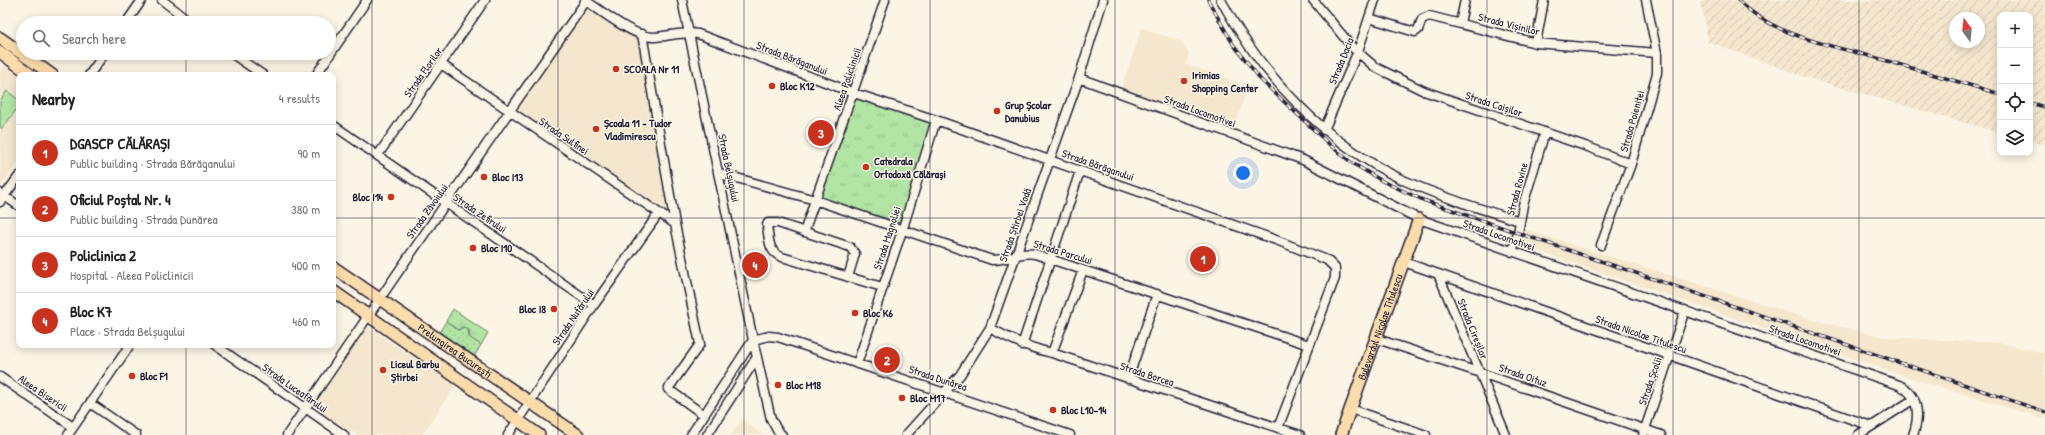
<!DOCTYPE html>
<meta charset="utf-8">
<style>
:root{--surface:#fff;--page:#f2f2f2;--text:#222;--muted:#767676;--line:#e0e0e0;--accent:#c8321e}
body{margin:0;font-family:"Patrick Hand",sans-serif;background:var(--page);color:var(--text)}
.controls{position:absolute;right:12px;top:12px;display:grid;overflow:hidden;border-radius:8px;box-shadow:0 2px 10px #0003}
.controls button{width:36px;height:36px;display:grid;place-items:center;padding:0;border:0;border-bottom:1px solid var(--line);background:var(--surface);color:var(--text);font:20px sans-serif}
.compass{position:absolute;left:1949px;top:12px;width:36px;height:36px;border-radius:50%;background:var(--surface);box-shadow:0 2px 10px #0003;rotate:345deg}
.you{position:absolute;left:1243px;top:173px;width:14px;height:14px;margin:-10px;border:3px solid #fff;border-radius:50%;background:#1a73e8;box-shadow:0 0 0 6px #1a73e833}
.badge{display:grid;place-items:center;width:26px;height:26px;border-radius:50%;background:var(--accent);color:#fff;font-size:13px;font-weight:700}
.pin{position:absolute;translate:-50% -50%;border:2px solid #fff;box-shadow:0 1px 4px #0006}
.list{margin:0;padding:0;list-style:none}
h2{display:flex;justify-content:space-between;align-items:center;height:52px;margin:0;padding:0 16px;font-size:17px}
h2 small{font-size:13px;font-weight:400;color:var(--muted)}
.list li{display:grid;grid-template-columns:26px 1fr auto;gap:12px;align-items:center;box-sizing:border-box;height:56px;padding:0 16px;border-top:1px solid var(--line)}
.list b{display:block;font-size:15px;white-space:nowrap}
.list p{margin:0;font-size:13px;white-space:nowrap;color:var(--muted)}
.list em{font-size:13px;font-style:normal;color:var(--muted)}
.icon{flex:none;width:22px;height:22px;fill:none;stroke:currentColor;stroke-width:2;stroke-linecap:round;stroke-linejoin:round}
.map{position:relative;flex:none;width:2045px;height:435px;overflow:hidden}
.search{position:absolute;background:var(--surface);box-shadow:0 2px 10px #0003;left:16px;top:16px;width:320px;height:44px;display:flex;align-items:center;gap:10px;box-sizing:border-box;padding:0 14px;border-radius:22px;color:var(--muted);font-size:15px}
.panel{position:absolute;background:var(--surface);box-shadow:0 2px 10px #0003;left:16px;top:72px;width:320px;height:276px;border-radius:8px}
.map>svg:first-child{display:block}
.built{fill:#f5e7ce}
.industrial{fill:url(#industrial-furrows);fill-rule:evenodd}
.grass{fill:url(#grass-dots);stroke:#6a8370}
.park{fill:url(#park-tufts);stroke:#6a8370}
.pitch{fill:#b2e4a4;stroke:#6a8370}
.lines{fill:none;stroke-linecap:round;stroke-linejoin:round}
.minor-casing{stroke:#22223b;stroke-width:11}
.major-casing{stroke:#22223b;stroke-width:14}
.minor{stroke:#fcf5e5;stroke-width:8}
.major{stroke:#fddcac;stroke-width:11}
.rail-casing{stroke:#22223b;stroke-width:3.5}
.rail{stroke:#fcf5e5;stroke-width:2;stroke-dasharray:6;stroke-linecap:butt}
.grid{fill:none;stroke:#22223b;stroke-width:1;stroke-opacity:0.55}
.poi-dot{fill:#c8321e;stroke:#fcf5e5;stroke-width:1.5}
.labels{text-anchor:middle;stroke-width:3;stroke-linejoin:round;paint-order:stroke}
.street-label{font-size:11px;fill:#22223b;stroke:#fcf5e5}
.poi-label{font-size:11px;font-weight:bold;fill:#22223b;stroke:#fcf5e5;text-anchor:start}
</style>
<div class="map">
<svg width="2045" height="435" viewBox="0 0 2045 435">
<defs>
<pattern id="industrial-furrows" width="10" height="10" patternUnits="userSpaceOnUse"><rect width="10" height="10" fill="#f5e7ce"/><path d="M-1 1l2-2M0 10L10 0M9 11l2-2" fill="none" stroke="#d2c6b2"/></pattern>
<pattern id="grass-dots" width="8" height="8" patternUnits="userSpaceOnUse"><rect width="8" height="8" fill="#b2e4a4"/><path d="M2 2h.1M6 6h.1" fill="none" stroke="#99c38e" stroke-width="1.8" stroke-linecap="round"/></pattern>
<pattern id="park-tufts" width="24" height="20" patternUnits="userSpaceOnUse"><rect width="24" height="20" fill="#b2e4a4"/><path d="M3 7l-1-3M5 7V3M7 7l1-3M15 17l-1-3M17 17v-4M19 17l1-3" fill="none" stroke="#99c38e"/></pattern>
</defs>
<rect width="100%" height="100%" fill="#fcf5e5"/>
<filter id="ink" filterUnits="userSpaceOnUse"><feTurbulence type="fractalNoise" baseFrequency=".025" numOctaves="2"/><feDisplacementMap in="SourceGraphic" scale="8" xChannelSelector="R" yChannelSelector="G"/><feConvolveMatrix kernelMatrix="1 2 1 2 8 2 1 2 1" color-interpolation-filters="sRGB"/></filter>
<g filter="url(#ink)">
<!-- built -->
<path class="built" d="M586,1L642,34L675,224L510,112Z
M1142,28L1181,41L1189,53L1186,64L1248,86L1234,128L1121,88Z
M8,62L26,75H19V162L0,188V72Z
M1526,230L1814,320L1885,337L2001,343L2045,353V419L1907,377L1520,245Z
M368,327L456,385L422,435H357L313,406Z
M742,419L763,435H731Z"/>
<!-- industrial -->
<path class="industrial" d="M1700,0H2045V145L2030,141V15H2000V133L1808,78L1708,42ZM1955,18H1979V42H1955Z"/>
<!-- grass -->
<path class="grass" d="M446,321L458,330L464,327L468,329L469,337L481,345L474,357L439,333Z"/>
<!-- park -->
<path class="park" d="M854,93L936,120L903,228L815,200Z
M453,309L488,333L481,345L469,337L470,331L466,328L462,327L458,330L446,321Z"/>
<!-- pitch -->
<path class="pitch" d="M7,91L19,100V106L2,129L0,127V101Z"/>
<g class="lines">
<!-- minor casing -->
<g class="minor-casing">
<path id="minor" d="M162,0L192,23
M585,0C601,11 633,36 652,37C668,37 682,31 698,34L854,93L936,120L1276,240L1327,260L1335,268V278L1278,428
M682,0L753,340L769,336L778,337L1070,435
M1221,0C1261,75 1325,143 1403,180C1441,197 1481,209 1520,221
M1313,0L1353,48L1375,67L1424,91L1588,147L1631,164
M1369,18L1415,32L1418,30L1422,19L1429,16L1536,43L1657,53
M126,23L142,0
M1460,23L1465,0
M642,34L675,224L700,344L668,389L704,415
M1536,43L1544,0
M231,53L263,75
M441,64L675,224
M89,75L105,53
M316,75L367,0
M1079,78L1303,160L1419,219L1899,385C1919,394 1920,416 1913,435
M333,125L594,305
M1324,130L1358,51L1375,0
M378,155L485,0
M719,173L815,200L992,260C1008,260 1019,251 1035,254L1309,345
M0,193L19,206
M0,202L19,176
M804,232L885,0
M1601,245L1631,164L1657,73V53L1646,0
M1512,252L1518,233L1523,205L1545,132
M1404,262L1871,426
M1439,276L1506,435
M848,277L855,254L850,247L778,223H768L767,225C769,239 768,252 782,257L882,287
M990,328C1011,340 1029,348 1052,353L1300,435
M1377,339L1478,372L1661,435
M215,345L344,435
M1022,345L1080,171
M1052,353L1083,270
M857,364L903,228L936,120
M0,377L73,427
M1128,379L1157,294
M90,403L136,435
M1351,409L1426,435
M68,435L130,345
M287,435L405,262L586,1
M508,435L594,305L659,213
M691,435L753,340L771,419L777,430L782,435
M707,435L757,357
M906,435L960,375L990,328L1079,78L1103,0
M1643,435L1685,310
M1858,435L1914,399"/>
</g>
<!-- major casing -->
<g class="major-casing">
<g id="major">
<path d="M0,38L52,75"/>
<path d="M0,52L31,75"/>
<path id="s1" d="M333,267L578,435"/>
<path d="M333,291L539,435"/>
<path id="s2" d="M1341,435L1419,219"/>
</g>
</g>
<!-- minor -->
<use href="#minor" class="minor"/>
<!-- major -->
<use href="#major" class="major"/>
<!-- rail casing -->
<g class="rail-casing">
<path id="rail" d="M1208,0L1233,44L1261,80L1331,146L1352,163L1384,182L1423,200L1518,233L2045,412
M1738,0C1773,36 1829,45 1877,58C1918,70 1959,82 2000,94
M2030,103L2045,107"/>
</g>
<!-- rail -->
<use href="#rail" class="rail"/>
</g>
</g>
<!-- grid -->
<path class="grid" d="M186,0V23M372,0V435M558,0V435M744,0V435M930,0V435M1115,0V435M1301,0V435M1487,0V435M1673,0V435M1859,0V435M186,53V75M0,218H19M333,218H2045M186,345V435"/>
<!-- markers -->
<g class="poi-dot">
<circle cx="616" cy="69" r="4"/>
<circle cx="1184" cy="81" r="4"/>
<circle cx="772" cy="86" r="4"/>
<circle cx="997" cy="111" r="4"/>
<circle cx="596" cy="129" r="4"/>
<circle cx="866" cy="167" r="4"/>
<circle cx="484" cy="177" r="4"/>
<circle cx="391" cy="197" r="4"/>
<circle cx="473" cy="248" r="4"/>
<circle cx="554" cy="309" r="4"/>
<circle cx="855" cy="313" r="4"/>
<circle cx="383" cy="370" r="4"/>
<circle cx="132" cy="376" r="4"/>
<circle cx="778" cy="385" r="4"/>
<circle cx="902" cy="398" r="4"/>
<circle cx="1053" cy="410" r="4"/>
</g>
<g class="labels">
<!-- street labels -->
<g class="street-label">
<text transform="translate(1509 24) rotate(14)" y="4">Strada Vișinilor</text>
<text transform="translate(792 58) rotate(21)" y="4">Strada Bărăganului</text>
<text transform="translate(1341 61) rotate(-68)" y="4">Strada Dacia</text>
<text transform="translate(423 72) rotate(-55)" y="4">Strada Florilor</text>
<text transform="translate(847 79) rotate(-71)" y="4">Aleea Policlinicii</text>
<text transform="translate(1494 104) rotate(18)" y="4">Strada Caișilor</text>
<text transform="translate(1200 111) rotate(20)" y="4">Strada Locomotivei</text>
<text transform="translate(1632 121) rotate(-74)" y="4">Strada Poieniței</text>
<text transform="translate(564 136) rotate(34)" y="4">Strada Sulfinei</text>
<text transform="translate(1098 165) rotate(19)" y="4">Strada Bărăganului</text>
<text transform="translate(729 168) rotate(78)" y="4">Strada Belșugului</text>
<text transform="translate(1517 189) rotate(-75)" y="4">Strada Rovine</text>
<text transform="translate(427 211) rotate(-55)" y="4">Strada Zăvoiului</text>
<text transform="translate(480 213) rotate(34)" y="4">Strada Zefirului</text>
<text transform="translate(1015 225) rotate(-71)" y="4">Strada Știrbei Vodă</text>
<text transform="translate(1499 235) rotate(19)" y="4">Strada Locomotivei</text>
<text transform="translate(887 238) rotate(-72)" y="4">Strada Magnoliei</text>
<text transform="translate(1063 252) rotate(17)" y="4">Strada Parcului</text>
<text transform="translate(573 317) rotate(-56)" y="4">Strada Nufărului</text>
<text dy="4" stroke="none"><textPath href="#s2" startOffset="115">Bulevardul Nicolae Titulescu</textPath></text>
<text transform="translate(1473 329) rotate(68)" y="4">Strada Cireșilor</text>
<text transform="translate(1641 334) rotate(19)" y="4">Strada Nicolae Titulescu</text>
<text transform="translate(1805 340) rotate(19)" y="4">Strada Locomotivei</text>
<text dy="4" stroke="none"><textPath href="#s1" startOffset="148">Prelungirea București</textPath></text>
<text transform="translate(1147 374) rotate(18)" y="4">Strada Borcea</text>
<text transform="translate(1523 375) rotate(19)" y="4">Strada Oituz</text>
<text transform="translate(938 378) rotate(18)" y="4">Strada Dunărea</text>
<text transform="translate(1650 381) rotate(-71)" y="4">Strada Școlii</text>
<text transform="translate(295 388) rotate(35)" y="4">Strada Luceafărului</text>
<text transform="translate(43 393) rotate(34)" y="4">Aleea Bisericii</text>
</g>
<!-- poi labels -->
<g class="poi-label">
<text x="624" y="73">SCOALA Nr 11</text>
<text x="1192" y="79">Irimias<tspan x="1192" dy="13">Shopping Center</tspan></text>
<text x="780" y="90">Bloc K12</text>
<text x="1005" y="109">Grup Școlar<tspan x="1005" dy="13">Danubius</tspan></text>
<text x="604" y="127">Școala 11 - Tudor<tspan x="604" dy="13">Vladimirescu</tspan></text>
<text x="874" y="165">Catedrala<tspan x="874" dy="13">Ortodoxă Călărași</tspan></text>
<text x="492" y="181">Bloc I13</text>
<text x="383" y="201" text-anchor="end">Bloc I14</text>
<text x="481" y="252">Bloc I10</text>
<text x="546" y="313" text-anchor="end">Bloc I8</text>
<text x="863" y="317">Bloc K6</text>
<text x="391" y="368">Liceul Barbu<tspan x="391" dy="13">Știrbei</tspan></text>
<text x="140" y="380">Bloc F1</text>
<text x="786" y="389">Bloc M18</text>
<text x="910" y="402">Bloc M17</text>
<text x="1061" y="414">Bloc L10-14</text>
</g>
</g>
</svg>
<div class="controls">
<button>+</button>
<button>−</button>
<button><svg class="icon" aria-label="locate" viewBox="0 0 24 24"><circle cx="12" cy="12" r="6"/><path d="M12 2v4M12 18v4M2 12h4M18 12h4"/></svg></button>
<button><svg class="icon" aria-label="layers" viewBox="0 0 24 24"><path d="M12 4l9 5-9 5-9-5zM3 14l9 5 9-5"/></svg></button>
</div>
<svg class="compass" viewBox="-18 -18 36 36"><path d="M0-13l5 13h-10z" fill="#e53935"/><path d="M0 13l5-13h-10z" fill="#767676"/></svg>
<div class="you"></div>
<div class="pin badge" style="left:1203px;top:259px">1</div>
<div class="pin badge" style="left:887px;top:360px">2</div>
<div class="pin badge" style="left:821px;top:133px">3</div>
<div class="pin badge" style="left:755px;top:265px">4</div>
<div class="search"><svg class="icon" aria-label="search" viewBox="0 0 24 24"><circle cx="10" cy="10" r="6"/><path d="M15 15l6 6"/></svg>Search here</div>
<section class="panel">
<h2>Nearby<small>4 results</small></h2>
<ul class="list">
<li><span class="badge">1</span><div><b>DGASCP CĂLĂRAȘI</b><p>Public building · Strada Bărăganului</p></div><em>90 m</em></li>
<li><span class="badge">2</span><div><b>Oficiul Poștal Nr. 4</b><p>Public building · Strada Dunărea</p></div><em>380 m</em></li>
<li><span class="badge">3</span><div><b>Policlinica 2</b><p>Hospital · Aleea Policlinicii</p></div><em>400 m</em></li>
<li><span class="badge">4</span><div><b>Bloc K7</b><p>Place · Strada Belșugului</p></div><em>460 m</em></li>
</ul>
</section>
</div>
